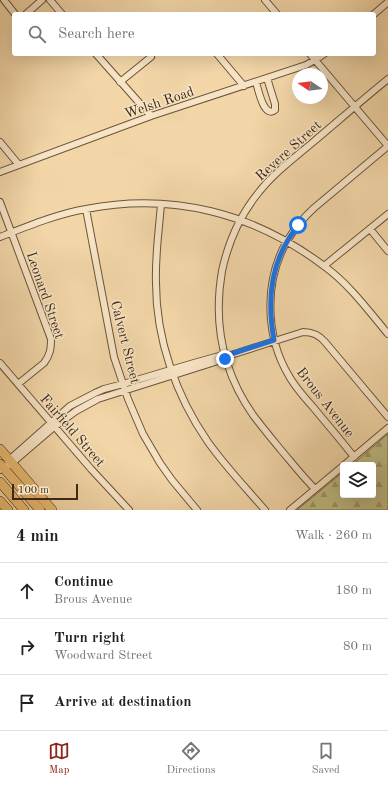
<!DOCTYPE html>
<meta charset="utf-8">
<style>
:root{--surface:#fff;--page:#f2f2f2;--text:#222;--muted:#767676;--line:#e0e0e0;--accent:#8f2418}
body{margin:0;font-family:"Old Standard TT",serif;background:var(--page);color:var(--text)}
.controls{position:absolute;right:12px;bottom:12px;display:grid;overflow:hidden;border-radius:4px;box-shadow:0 4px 16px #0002}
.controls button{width:36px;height:36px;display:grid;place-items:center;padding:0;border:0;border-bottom:1px solid var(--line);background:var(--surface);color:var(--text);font:20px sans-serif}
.compass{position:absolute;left:292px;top:68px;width:36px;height:36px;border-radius:50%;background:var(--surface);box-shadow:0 4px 16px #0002;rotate:283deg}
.scale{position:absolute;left:12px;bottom:10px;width:66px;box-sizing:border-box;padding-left:4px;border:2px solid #3e2a14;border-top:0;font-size:11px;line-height:14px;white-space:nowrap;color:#3e2a14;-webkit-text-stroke:3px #f7e4c6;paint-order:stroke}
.stop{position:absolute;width:12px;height:12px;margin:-9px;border:3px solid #1a73e8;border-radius:50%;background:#fff}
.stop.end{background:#1a73e8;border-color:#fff;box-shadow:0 1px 4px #0008}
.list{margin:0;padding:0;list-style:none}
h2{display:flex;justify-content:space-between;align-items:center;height:52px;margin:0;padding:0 16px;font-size:17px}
h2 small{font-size:13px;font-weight:400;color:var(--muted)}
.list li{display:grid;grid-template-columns:26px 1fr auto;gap:12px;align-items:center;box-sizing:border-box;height:56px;padding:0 16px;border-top:1px solid var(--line)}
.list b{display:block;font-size:15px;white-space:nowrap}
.list p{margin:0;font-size:13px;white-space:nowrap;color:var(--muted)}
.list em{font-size:13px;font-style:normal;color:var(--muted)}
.icon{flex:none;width:22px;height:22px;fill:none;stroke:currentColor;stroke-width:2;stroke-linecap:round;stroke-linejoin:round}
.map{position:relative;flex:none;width:388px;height:510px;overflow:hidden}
.search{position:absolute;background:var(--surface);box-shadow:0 4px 16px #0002;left:12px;right:12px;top:12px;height:44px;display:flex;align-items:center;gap:10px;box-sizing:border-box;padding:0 14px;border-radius:4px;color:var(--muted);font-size:15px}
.sheet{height:220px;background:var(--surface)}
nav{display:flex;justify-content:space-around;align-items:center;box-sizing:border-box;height:56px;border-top:1px solid var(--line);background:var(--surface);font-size:11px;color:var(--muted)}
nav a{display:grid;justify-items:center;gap:2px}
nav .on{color:var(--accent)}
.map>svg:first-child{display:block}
.forest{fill:url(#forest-firs);stroke:#7f734c}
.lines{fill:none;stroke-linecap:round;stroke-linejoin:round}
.minor-casing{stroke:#6b5539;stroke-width:8}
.highway-casing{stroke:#3e2a14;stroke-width:10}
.minor{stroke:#f7e4c6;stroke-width:6}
.highway{stroke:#e9bb74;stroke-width:9}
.route{stroke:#1a73e8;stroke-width:5}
.labels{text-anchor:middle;stroke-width:3;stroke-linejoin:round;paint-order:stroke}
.street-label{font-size:14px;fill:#3e2a14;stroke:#f7e4c6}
</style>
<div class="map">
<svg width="388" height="510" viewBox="0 0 388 510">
<defs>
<pattern id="forest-firs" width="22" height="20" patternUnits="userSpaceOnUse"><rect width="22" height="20" fill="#c0bc84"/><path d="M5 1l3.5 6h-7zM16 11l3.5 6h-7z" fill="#9d996b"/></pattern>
</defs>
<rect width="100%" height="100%" fill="#f2d6a8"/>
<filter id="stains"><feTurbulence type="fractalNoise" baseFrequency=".005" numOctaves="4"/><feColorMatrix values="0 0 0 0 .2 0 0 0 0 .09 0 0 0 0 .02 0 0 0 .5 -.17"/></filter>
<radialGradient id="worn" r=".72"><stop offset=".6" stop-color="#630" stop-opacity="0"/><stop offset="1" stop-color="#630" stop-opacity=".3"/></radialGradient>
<!-- forest -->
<path class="forest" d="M388,434V510H297L343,472V495H373V465H352Z"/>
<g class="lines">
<!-- minor casing -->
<g class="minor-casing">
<path id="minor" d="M4,0L15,14
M50,0L62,14
M265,0L277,14
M26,14L42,0
M374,14L388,2
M96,54L151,116
M217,54L244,86
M310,54L388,146
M120,82L151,57
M256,82C258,89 264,119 275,110V104L267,78
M0,142L19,165
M0,172L151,116L306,65L315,60L324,54
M0,202L51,339C51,349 50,355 44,363L18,384
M161,204C159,230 155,256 156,283C156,339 176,396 208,442C225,466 246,488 265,510
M86,209L114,357L128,399L143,434L160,463L172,480L197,510
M370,229L388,251
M0,237C28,226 57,214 86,209C172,192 254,213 324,266C349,284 368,310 388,334
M324,266L388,214
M0,363L91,469L129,510
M354,457C341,440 326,423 313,407C304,397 295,387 289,376C265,336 264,281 287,241C295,228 304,217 314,208L388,146
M8,461L70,406L95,393L104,389L123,384L194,363L226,354
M344,465L388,428
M0,470L12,463L54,427L76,411L98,399L215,362L225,359L231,355L303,332C313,332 319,335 325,342L388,417
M315,489C303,477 292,463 281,450C272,439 262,427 253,415C223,372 213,323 222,271C228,243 240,215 259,192C274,173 293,159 312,143C337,122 362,100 388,79
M290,510L343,466"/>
</g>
<!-- highway casing -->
<g class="highway-casing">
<path id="highway" d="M0,449L52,510
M0,464L40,510
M0,482L24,510
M0,501L8,510"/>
</g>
<!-- minor -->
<use href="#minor" class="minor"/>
<!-- highway -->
<use href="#highway" class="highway"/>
</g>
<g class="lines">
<!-- route -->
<path class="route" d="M225,359L231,354L274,340C268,307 269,271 288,240C291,235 295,230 298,225"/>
</g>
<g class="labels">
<!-- street labels -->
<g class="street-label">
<text transform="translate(159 102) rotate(-19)" y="5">Welsh Road</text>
<text transform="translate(288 150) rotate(-42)" y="5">Revere Street</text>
<text transform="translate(46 295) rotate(71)" y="5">Leonard Street</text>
<text transform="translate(126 342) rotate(76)" y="5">Calvert Street</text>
<text transform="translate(326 402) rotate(52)" y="5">Brous Avenue</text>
<text transform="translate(73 430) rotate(49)" y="5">Fairfield Street</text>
</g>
</g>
<rect width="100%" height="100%" filter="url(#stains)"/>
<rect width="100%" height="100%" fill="url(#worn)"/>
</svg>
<div class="controls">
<button><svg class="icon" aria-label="layers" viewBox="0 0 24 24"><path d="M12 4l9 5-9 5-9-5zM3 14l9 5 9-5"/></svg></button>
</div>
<svg class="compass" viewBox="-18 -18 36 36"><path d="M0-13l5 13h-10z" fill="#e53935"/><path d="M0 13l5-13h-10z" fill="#767676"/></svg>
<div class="scale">100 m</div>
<div class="stop" style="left:298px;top:225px"></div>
<div class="stop end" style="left:225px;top:359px"></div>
<div class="search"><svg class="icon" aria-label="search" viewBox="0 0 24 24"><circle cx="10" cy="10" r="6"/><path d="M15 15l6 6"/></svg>Search here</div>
</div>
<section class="sheet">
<h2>4 min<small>Walk · 260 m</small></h2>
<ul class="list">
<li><svg class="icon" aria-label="ahead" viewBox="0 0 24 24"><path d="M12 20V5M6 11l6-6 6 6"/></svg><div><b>Continue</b><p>Brous Avenue</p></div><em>180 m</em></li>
<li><svg class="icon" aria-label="right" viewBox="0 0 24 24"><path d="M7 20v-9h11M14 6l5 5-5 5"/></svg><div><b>Turn right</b><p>Woodward Street</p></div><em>80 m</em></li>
<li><svg class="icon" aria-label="arrive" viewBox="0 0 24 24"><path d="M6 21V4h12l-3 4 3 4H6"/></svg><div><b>Arrive at destination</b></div></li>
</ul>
</section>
<nav>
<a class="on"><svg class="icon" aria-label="map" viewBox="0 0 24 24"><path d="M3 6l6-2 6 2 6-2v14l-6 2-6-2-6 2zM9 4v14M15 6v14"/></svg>Map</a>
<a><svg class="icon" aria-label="directions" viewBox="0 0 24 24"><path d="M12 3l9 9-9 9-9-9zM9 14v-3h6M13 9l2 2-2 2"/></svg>Directions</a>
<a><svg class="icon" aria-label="saved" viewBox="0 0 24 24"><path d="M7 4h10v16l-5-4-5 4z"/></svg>Saved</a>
</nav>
